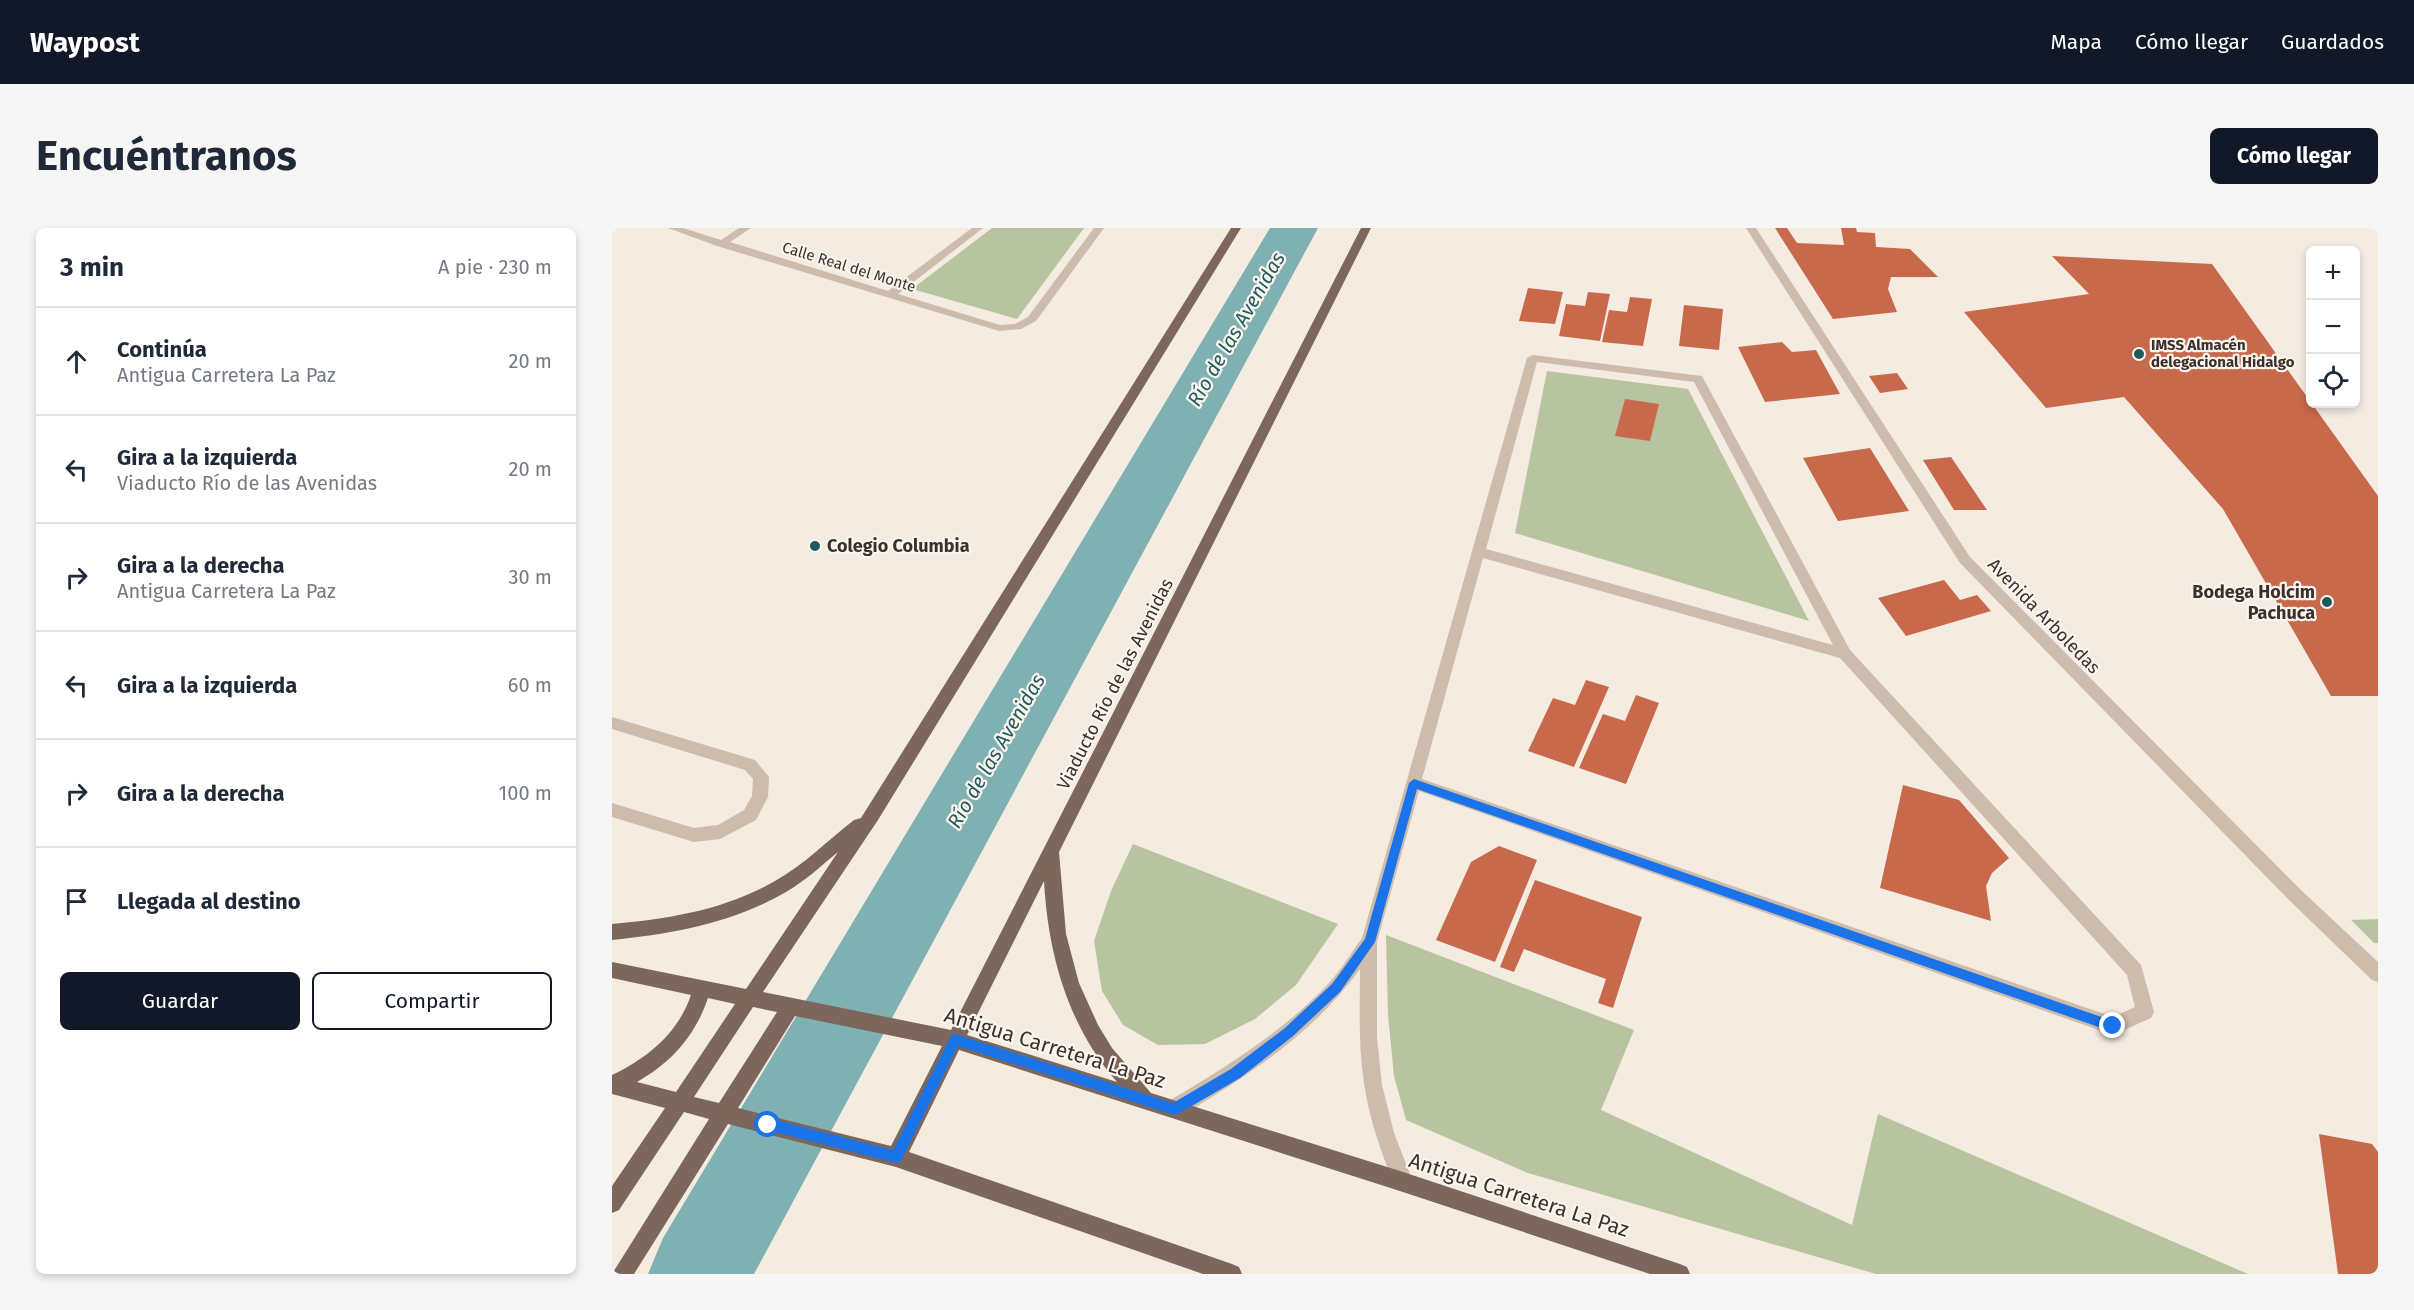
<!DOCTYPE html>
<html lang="es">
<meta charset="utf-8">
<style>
:root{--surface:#fff;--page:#f6f6f7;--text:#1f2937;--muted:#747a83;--line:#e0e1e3;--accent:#111827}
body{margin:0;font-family:"Fira Sans",sans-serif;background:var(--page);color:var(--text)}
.controls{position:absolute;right:18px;top:18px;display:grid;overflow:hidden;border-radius:9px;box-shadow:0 3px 9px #0003}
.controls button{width:54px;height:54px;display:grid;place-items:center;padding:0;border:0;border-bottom:2px solid var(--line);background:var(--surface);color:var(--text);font:30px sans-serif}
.stop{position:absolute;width:18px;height:18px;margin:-14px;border:4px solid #1a73e8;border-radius:50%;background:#fff}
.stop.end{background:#1a73e8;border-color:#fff;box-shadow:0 2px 6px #0008}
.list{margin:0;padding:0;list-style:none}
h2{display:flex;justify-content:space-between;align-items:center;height:78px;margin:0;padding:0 24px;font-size:26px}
h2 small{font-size:20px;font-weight:400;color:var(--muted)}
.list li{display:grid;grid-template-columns:39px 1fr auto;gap:18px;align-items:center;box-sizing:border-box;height:108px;padding:0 24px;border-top:2px solid var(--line)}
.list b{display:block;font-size:22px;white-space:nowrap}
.list p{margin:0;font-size:20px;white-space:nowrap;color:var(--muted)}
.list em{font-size:20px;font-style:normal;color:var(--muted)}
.actions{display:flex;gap:12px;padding:18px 24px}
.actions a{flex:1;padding:14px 0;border:2px solid var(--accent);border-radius:9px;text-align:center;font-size:21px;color:var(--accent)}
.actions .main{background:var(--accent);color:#fff}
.icon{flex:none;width:33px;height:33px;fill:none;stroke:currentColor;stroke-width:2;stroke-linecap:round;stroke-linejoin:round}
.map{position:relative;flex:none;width:1766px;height:1046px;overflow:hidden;border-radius:9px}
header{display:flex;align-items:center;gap:36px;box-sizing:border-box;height:84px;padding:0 30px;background:var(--accent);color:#fff}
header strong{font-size:28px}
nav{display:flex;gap:33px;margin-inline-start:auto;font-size:21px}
.intro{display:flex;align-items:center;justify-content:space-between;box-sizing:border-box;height:144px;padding:0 36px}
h1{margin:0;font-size:42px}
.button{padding:15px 27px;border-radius:9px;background:var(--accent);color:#fff;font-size:21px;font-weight:700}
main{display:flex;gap:36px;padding:0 36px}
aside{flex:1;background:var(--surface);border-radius:9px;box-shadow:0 3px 9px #0003}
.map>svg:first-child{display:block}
.green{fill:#b8c4a0}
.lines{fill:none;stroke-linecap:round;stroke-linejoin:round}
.river{fill:#7fb0b2;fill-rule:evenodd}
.building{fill:#c8694b}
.minor{fill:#cdbbac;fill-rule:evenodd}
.major{fill:#7d675c;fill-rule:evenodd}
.route{fill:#1a73e8}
.poi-dot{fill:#1f5a5e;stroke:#fbf5ee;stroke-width:2}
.labels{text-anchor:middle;stroke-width:4.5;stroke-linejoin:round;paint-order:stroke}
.far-street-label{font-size:15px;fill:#3b302b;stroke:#fbf5ee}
.far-poi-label{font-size:15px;font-weight:bold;fill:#3b302b;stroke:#fbf5ee;text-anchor:start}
.poi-label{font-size:18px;font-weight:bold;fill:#3b302b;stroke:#fbf5ee;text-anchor:start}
.street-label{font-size:18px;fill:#3b302b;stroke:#fbf5ee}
.water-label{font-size:20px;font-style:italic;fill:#1f5a5e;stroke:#fbf5ee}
.near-street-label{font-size:21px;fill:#3b302b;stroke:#fbf5ee}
</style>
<header>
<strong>Waypost</strong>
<nav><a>Mapa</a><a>Cómo llegar</a><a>Guardados</a></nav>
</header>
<div class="intro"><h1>Encuéntranos</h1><a class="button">Cómo llegar</a></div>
<main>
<aside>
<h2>3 min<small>A pie · 230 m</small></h2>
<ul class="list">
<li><svg class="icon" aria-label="ahead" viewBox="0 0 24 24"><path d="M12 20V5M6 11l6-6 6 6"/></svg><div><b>Continúa</b><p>Antigua Carretera La Paz</p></div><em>20 m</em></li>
<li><svg class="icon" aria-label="left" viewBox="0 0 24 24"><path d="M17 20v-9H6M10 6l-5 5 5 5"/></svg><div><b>Gira a la izquierda</b><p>Viaducto Río de las Avenidas</p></div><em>20 m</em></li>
<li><svg class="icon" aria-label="right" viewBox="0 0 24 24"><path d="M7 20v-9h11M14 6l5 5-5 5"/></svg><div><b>Gira a la derecha</b><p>Antigua Carretera La Paz</p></div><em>30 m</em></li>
<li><svg class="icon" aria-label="left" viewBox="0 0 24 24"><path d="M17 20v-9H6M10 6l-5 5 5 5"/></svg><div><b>Gira a la izquierda</b></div><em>60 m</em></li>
<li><svg class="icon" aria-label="right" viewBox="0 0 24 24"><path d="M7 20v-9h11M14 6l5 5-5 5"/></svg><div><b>Gira a la derecha</b></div><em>100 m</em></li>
<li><svg class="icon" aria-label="arrive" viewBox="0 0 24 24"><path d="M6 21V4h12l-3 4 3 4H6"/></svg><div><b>Llegada al destino</b></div></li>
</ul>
<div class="actions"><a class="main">Guardar</a><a>Compartir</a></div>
</aside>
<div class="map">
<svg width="1766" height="1046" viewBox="0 0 1766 1046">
<rect width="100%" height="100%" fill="#f4ebe1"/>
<!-- green -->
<path class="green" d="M380,0H472L405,91L300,61Z
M935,143L1076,161L1197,393L903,305Z
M521,616L726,696L684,757L643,791L593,816L546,817L511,797L490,763L482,713L499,663Z
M1766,691V715H1762L1739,692Z
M774,707L1022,802L989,882L1240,997L1266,886L1636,1046H1264L916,945L794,892L782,848L776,787Z"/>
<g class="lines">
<!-- river -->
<path class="river" d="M658,0H706L142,1046H36L51,1010Z"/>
</g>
<!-- building -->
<path class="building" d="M1163,0H1175L1185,15L1232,17L1229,0H1244L1245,4L1263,5L1264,19L1298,21L1326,49H1279L1276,61L1285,84L1221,91Z
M1440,28L1600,36L1766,268V468H1719L1611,281L1512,169L1434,180L1352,84L1477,66Z
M916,60L951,64L943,96L907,93Z
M976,64L998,66L988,113L947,108L954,76L973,78Z
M1018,69L1040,71L1031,118L990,114L997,82L1015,84Z
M1072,77L1111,81L1107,122L1067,118Z
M1170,114L1180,124L1204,122L1228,166L1153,174L1126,119Z
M1285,145L1296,161L1268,165L1257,148Z
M1013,171L1047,176L1038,213L1003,208Z
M1258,220L1297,283L1226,293L1191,230Z
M1339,229L1375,282H1342L1311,232Z
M1332,352L1348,372L1365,367L1379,383L1294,408L1266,370Z
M974,452L997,459L962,539L916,523L941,470L963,477Z
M1024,467L1047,475L1014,556L967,540L991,486L1013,493Z
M1291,557L1347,572L1397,630L1380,645L1374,658L1379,693L1268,660Z
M887,618L925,632L883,734L824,712L859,634Z
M923,652L1030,689L1001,780L986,775L994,751L952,736L912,721L902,744L888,739Z
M1707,906L1760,916L1766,924V1046H1726Z"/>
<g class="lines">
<!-- minor -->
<path class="minor" d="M56,0H71L109,12L127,0H139L118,14L276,63L360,0H371L286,66L388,97L403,96L416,89L482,0H492L424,93L409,101L387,103L105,18Z
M1134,0H1144L1358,329L1690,663L1766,734V754L1760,752L1678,673L1348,335Z
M921,127L1090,148L1238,422L1529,737L1542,784L1539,790L1501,807L807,563L765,714V809L770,857L782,905L801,954L798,961L791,964L784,961C770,927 757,891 752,855C746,817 748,779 748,741C702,805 636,848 569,888L562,890L555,888L553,881L555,874C613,840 671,804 717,755C729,742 739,725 750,710L915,130ZM925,134L1082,154L1221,417L874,321ZM871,330L1228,430L1515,747L1523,779L1501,789L810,551Z
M0,489L143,532L157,549L156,569L144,592L108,611L82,614L0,589V575L82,600L106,597L132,582L140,568L141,551L133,542L0,501Z"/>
<!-- major -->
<path class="major" d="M619,0H629L266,592L151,764L339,802L749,0H759L447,624L454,706L467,755L486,797L500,820L539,865L791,944L1068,1036L1075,1039L1078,1046H1038L791,964L347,822L297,924L620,1036L627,1039L630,1046H591L284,939L116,896L22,1046H0L97,891L72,884L7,982L0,985V958L53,880L0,866V847C36,830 66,805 79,767L0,750V734L134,761L226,624C209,638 193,653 174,664C121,695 60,706 0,712V696C56,691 113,682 163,653C192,637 216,612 242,592L249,590ZM432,653C436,726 456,798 505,854L355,807ZM96,770L123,776L64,864L25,854C60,834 83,808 96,770ZM141,779L165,784L107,875L82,869ZM183,788L330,818L279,918L126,880Z"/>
</g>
<!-- route -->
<path class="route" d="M802,551L1501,793L1507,798L1501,804L805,561L763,714L728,764L681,808L628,850L566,886L562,887L346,818L289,933L284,935L151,901V892L156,890L281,922L339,808L343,806L561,875L619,841L673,800L720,756L753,711L797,555Z"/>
<!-- markers -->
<g class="poi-dot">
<circle cx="1527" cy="126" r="6"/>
<circle cx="203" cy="318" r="6"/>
<circle cx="1715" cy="374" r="6"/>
</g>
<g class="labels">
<!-- far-street labels -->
<g class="far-street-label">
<text transform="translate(237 39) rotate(17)" y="5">Calle Real del Monte</text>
</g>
<!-- far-poi labels -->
<g class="far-poi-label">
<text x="1539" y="122">IMSS Almacén<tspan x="1539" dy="17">delegacional Hidalgo</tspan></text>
</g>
<!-- poi labels -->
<g class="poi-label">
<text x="215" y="324">Colegio Columbia</text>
<text x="1703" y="370" text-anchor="end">Bodega Holcim<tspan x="1703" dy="21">Pachuca</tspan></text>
</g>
<!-- street labels -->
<g class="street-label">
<text transform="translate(1432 388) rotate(46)" y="6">Avenida Arboledas</text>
<text transform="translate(503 456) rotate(-63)" y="6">Viaducto Río de las Avenidas</text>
</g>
<!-- water labels -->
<g class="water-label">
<text transform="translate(624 101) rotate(-60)" y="7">Río de las Avenidas</text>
<text transform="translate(384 523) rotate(-60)" y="7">Río de las Avenidas</text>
</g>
<!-- near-street labels -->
<g class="near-street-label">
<text transform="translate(443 820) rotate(17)" y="7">Antigua Carretera La Paz</text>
<text transform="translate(907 967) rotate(18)" y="7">Antigua Carretera La Paz</text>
</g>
</g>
</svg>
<div class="controls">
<button>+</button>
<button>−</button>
<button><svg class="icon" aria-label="locate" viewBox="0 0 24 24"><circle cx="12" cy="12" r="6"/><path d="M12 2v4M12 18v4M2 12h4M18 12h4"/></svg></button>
</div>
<div class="stop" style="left:156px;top:897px"></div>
<div class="stop end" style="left:1501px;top:798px"></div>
</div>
</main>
